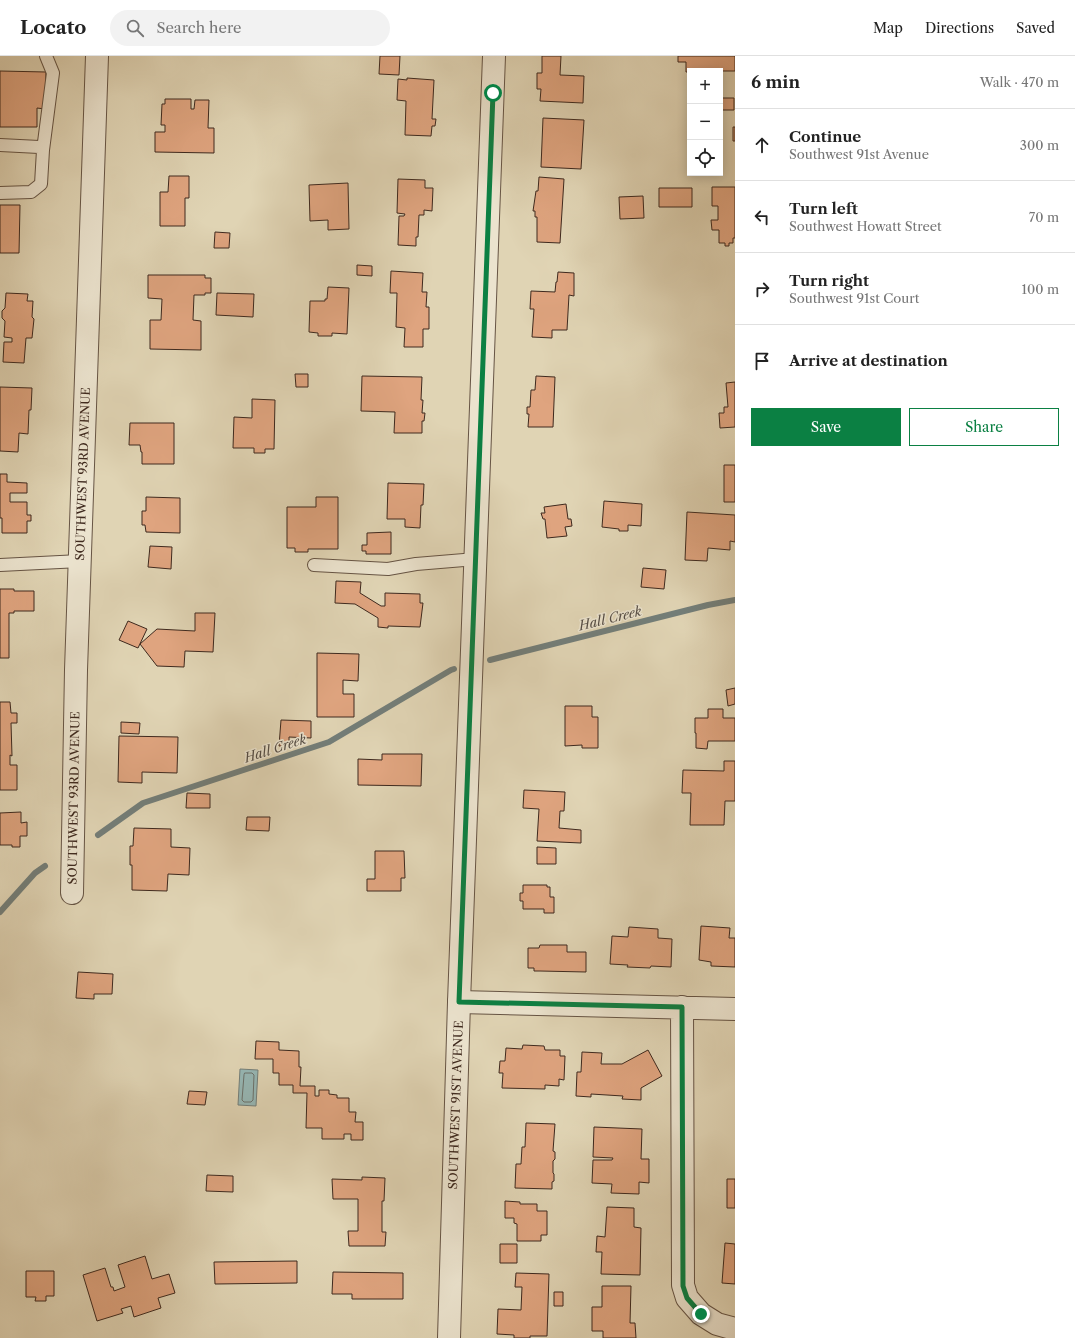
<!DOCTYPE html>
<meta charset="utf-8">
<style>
:root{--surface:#fff;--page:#f2f2f2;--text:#222;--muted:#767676;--line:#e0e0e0;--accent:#0b8043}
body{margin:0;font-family:"Libre Caslon Text",serif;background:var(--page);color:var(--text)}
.controls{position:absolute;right:12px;top:12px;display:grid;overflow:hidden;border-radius:0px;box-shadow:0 2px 10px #0003}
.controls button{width:36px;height:36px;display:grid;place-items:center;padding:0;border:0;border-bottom:1px solid var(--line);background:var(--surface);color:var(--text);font:20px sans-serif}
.stop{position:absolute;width:12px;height:12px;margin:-9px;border:3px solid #0b8043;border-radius:50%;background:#fff}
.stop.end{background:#0b8043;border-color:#fff;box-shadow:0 1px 4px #0008}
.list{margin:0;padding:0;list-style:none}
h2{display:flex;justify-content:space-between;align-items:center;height:52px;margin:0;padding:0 16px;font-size:17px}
h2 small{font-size:13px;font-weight:400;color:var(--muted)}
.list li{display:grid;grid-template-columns:26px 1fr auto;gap:12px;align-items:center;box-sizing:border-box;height:72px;padding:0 16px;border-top:1px solid var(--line)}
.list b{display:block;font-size:15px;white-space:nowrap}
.list p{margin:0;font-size:13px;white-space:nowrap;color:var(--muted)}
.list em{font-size:13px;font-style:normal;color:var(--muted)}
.actions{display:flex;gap:8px;padding:12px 16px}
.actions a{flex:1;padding:9px 0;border:1px solid var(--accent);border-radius:0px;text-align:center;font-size:14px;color:var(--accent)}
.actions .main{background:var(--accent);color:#fff}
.icon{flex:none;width:22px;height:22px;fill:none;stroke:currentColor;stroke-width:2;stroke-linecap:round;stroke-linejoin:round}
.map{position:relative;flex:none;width:735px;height:1282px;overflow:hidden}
header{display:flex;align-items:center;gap:24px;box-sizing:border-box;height:56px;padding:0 20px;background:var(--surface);border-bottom:1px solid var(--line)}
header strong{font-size:19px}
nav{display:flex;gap:22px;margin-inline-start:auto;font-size:14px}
.search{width:280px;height:36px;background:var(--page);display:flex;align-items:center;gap:10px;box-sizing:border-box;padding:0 14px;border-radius:22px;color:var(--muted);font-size:15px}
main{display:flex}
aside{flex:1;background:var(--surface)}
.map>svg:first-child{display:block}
.water{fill:#96b7b5;stroke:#737e79}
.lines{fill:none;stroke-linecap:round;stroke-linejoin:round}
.shore{stroke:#6a706a;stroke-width:1}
.stream{stroke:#737e79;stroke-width:6}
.building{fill:#dfa47f;stroke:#3e291e}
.service-casing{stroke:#665444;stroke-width:14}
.minor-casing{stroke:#665444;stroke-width:24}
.tertiary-casing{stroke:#665444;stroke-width:24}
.service{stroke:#ebe3ce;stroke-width:12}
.minor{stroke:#ebe3ce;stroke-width:22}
.tertiary{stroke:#ebe3ce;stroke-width:22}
.route{stroke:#0b8043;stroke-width:5}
.labels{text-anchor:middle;stroke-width:3;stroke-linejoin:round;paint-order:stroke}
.street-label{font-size:12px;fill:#3e291e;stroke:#ebe3ce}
.water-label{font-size:13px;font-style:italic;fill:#544c44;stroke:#ebe3ce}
</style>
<header>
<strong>Locato</strong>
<div class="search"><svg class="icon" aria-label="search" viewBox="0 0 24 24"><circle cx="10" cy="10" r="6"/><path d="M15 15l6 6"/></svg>Search here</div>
<nav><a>Map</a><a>Directions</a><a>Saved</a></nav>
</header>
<main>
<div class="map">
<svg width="735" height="1282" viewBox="0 0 735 1282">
<rect width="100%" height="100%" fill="#e0d4b4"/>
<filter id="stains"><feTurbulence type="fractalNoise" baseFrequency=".005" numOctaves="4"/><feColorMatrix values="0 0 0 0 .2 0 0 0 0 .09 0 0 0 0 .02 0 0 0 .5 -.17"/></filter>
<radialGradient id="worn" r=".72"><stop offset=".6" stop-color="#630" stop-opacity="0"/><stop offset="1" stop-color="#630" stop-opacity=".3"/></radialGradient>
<!-- water -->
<path class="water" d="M240,1013L258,1014L256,1050L238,1049Z"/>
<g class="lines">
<!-- shore -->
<path class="shore" d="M245,1017H252L254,1019L253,1044L251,1046H244L242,1044L244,1019Z"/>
<!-- stream -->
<path class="stream" d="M490,604L708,549L735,544
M98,779L143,747L329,686L451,614L454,613
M0,856L35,817L45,810"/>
</g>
<!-- building -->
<path class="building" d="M380,0H400L399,19L379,18Z
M542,0H561L560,19L584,20L583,47L540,45L541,33H537V17H542Z
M678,0H735V15H690V16H686V6H678Z
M0,15L46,16L45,53L37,52V71H0Z
M407,22L434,24L432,63H436L435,70H432L431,80L405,79L406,45L397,44L398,23L407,24Z
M720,42H734V54H720Z
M165,43H191V53H194L195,44H209L208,72H214V97L155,96V76H165V69H161L162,48H165Z
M543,62L584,64L581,113L541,111Z
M733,71H735V85H733Z
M169,120H189V142H185V170H160V136H168Z
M539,121L564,123L560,187L537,186V161H535V155H533L536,135H538Z
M398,123L425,124V132H433L432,155L424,154V159H419L418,181H416V190L398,189L399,160H404L405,158L397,157Z
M348,127L349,173L328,174V164L310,165L309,129Z
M712,131H735V182H733V187H729V190H725V187H719V174H712L711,164H718V150H712Z
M659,132H692V151H659Z
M643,140L644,162L620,163L619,141Z
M0,149H20L19,197H0Z
M215,176L230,177L229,192H214Z
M357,209L372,210V220L357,219Z
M391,215L423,217L422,236H427L426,251H429V273H423V291H404L405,272L396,271L397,237H390Z
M558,216L574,217V240L569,239L567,274H552V282L532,281L534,253H530L531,235L555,236L556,226H557Z
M148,219H205V222H211V237H205V239H194L193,264L201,265V294L150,293V264H161L162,243L148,242Z
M328,231L349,232L347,278L332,277V280H318V277L309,276L310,245H325V243H327Z
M6,237L28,238L27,245H33L32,261L34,263L32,282H26L24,307L3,306L4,286H12V282L4,281L5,265L2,262V255L5,252Z
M217,237L254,238L253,261L216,259Z
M295,318H308V331H296Z
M362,320L422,321L421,344H423L422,357H425L424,365H422V377H394L395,356L361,355Z
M536,320L555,321L553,371H528L529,358H527V351H530L531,334H535Z
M735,326V371L720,372L719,357H724V351H728L726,327Z
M0,331L32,332L31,354H29L28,378L19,377L18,396L0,395Z
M252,343L275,344L274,393H265V397H254V392H233L234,361L252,362Z
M130,367H174V408H142V396H141L140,389H129Z
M724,409H735V446H724Z
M0,418H7V426L27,427V437H10V446H27V459H31V465H27V477H2V462H0Z
M388,427L424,428L423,449H421L420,472L405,471V463H387Z
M146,441L180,442V477L146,476L145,469H142V455H146Z
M316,441H338V493H308V496H295V492H287V451H316Z
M604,445L642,448L641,470L628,469V475H619V473L602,471Z
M566,448L568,463H571L572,470L565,471L567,480L547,482L545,463H543L541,457H545L544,451Z
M687,456L735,459V486L730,485V494L708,492L707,505L685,504Z
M391,476V498H366V495H362V489H367V477Z
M150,490L172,491L171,513L148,511Z
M643,512L666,514L664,533L641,531Z
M336,525L361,526L360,537L381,550H385V537L420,538V547H423L420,571L388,570V572L378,571V562L355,548L335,547Z
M0,533H14V535H34V555H14V557H9V602H0Z
M195,557H215L213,596L185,595L184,611L157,610L140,588L157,573L195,575Z
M128,565L147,573L138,592L119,584Z
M317,597L359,598L358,625L343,624V638H354V661H317Z
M735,632V648L728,650L726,634Z
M0,646H10L11,657H17V667H11L12,700L10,699V709H17V734H0Z
M565,650H592V661H598V692H582V689L565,690Z
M708,653H723V662H735V685H708L707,693L696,692V677H695V662H708Z
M281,664L311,665V682L289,681V690H279Z
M121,666L140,667L139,678L121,677Z
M119,680L178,681L177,717L142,716V727L118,726Z
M382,698H422L421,730L358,729V703L382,704Z
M724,705H735V745H725L724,769H690L691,737H682L683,714L724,715Z
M524,734L565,736L564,755H560L559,772L581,774V787L537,785L539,753L523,752Z
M187,737L210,738V752H186Z
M21,756V767L27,766V780H20V791H12V789H0V757Z
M247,761H270L269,775L246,774Z
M134,772L171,773V791L190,792L189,819L168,818L167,835L132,834V809H130V790H133Z
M537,791L556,792V808H537Z
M375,795H404L405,822H401V835H367V823H375Z
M523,829H547V831H550V841H554V857H544V853H523V845H520V837H523Z
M701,870L730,872L729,882H735V911L711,910V906L699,904Z
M629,871L658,873V882L672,883L671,911L651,910L650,912L627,911L628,909L610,908L612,880L628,881Z
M540,889H567V896H586V916L540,915H534V912H528V892H539Z
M78,916L113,918L112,938H94V943L76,942Z
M256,985L279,986V994L299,995V1011H301L300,1030H315V1040H319V1034H329V1038L337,1039V1042H349V1056H356L355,1066H363V1084H351V1078H344V1083H322V1072H306L307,1037H293V1029H279V1017H273V1003H255Z
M523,989L544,990L545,994H560V1000H565L564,1024L559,1023V1030L545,1029V1033L502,1032L503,1017H499L500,1005H505L506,992L522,993Z
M648,994L662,1020L641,1032V1044L622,1043L623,1040L591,1038V1041L576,1040L577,1016H581L582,996L602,997L601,1008H622Z
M189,1035L207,1036L205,1049L187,1048Z
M526,1067L555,1068L553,1095L555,1096V1103L553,1105V1117L554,1118V1125L552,1126V1133L515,1132L516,1108H521L522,1091H525Z
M594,1071L642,1073L641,1103H649V1127L639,1126V1138L611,1137L612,1128L592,1127L593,1104H612L613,1102L593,1101Z
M207,1119L233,1120V1136L206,1135Z
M362,1121L385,1122L384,1145H382V1176H386L385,1190H349L348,1175H358V1143H333L332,1123L362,1124Z
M727,1123H735V1152H727Z
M505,1145L520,1146V1148H537V1155H547V1179H541V1185H517V1168L514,1167V1162H505Z
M607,1151L634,1152V1171L641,1172L640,1219L601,1218L602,1196H596L597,1180L605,1181Z
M725,1187L735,1188V1228L722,1227Z
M500,1188H517V1207H500Z
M145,1200L152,1223L169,1218L175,1237L158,1242L161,1252L134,1261L131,1250L121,1253L123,1257L97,1265L83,1219L105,1212L111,1231H113L114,1235L125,1231L118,1209Z
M297,1205V1227L215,1228L214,1206Z
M26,1215H54V1240H46V1245H35L36,1241H26Z
M333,1216L403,1217V1243H352V1238H332Z
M516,1217L549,1218L547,1280H530V1282H514V1279L497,1278L498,1253L521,1254L522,1231H515Z
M602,1230H631L630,1267H635L636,1282H603V1275H592V1251H602Z
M554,1236H563V1250H554Z"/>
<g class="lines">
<!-- service casing -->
<g class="service-casing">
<path id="service" d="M0,89L39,91L43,94L41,128L31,136L0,137
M43,94L53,17L46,0
M0,509L80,505
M314,509L388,513L416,508L476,503"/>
</g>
<!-- minor casing -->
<g class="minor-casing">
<path id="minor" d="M72,837L76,614L97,0
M459,946L735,953
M682,951L683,1229L687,1242L701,1258L717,1268L735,1273"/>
</g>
<!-- tertiary casing -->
<g class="tertiary-casing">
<path id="tertiary" d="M449,1282L459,946L494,0"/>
</g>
<!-- service -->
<use href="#service" class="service"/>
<!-- minor -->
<use href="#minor" class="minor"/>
<!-- tertiary -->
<use href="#tertiary" class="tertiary"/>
</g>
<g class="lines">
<!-- route -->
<path class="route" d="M493,37L459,946L682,951L683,1230L687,1242L701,1258"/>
</g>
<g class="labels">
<!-- street labels -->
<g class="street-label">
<text transform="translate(83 418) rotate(-88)" y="4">SOUTHWEST 93RD AVENUE</text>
<text transform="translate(74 742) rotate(-89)" y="4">SOUTHWEST 93RD AVENUE</text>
<text transform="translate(456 1049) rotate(-88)" y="4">SOUTHWEST 91ST AVENUE</text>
</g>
<!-- water labels -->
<g class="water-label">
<text transform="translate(610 562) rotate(-14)" y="5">Hall Creek</text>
<text transform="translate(275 692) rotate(-18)" y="5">Hall Creek</text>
</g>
</g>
<rect width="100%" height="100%" filter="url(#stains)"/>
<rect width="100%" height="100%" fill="url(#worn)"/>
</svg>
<div class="controls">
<button>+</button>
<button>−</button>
<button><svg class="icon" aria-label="locate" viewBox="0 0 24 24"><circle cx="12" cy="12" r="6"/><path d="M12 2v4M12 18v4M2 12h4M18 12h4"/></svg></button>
</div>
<div class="stop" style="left:493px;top:37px"></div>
<div class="stop end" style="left:701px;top:1258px"></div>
</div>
<aside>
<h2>6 min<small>Walk · 470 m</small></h2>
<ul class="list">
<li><svg class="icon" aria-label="ahead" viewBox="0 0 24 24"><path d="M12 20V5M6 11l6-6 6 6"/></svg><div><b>Continue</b><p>Southwest 91st Avenue</p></div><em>300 m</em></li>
<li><svg class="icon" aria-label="left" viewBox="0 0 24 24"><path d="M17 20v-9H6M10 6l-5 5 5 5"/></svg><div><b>Turn left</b><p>Southwest Howatt Street</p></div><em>70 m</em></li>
<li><svg class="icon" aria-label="right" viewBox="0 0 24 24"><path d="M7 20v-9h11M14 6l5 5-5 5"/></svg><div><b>Turn right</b><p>Southwest 91st Court</p></div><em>100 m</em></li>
<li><svg class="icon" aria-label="arrive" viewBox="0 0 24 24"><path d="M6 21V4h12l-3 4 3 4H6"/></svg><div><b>Arrive at destination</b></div></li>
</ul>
<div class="actions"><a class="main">Save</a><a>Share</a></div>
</aside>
</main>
